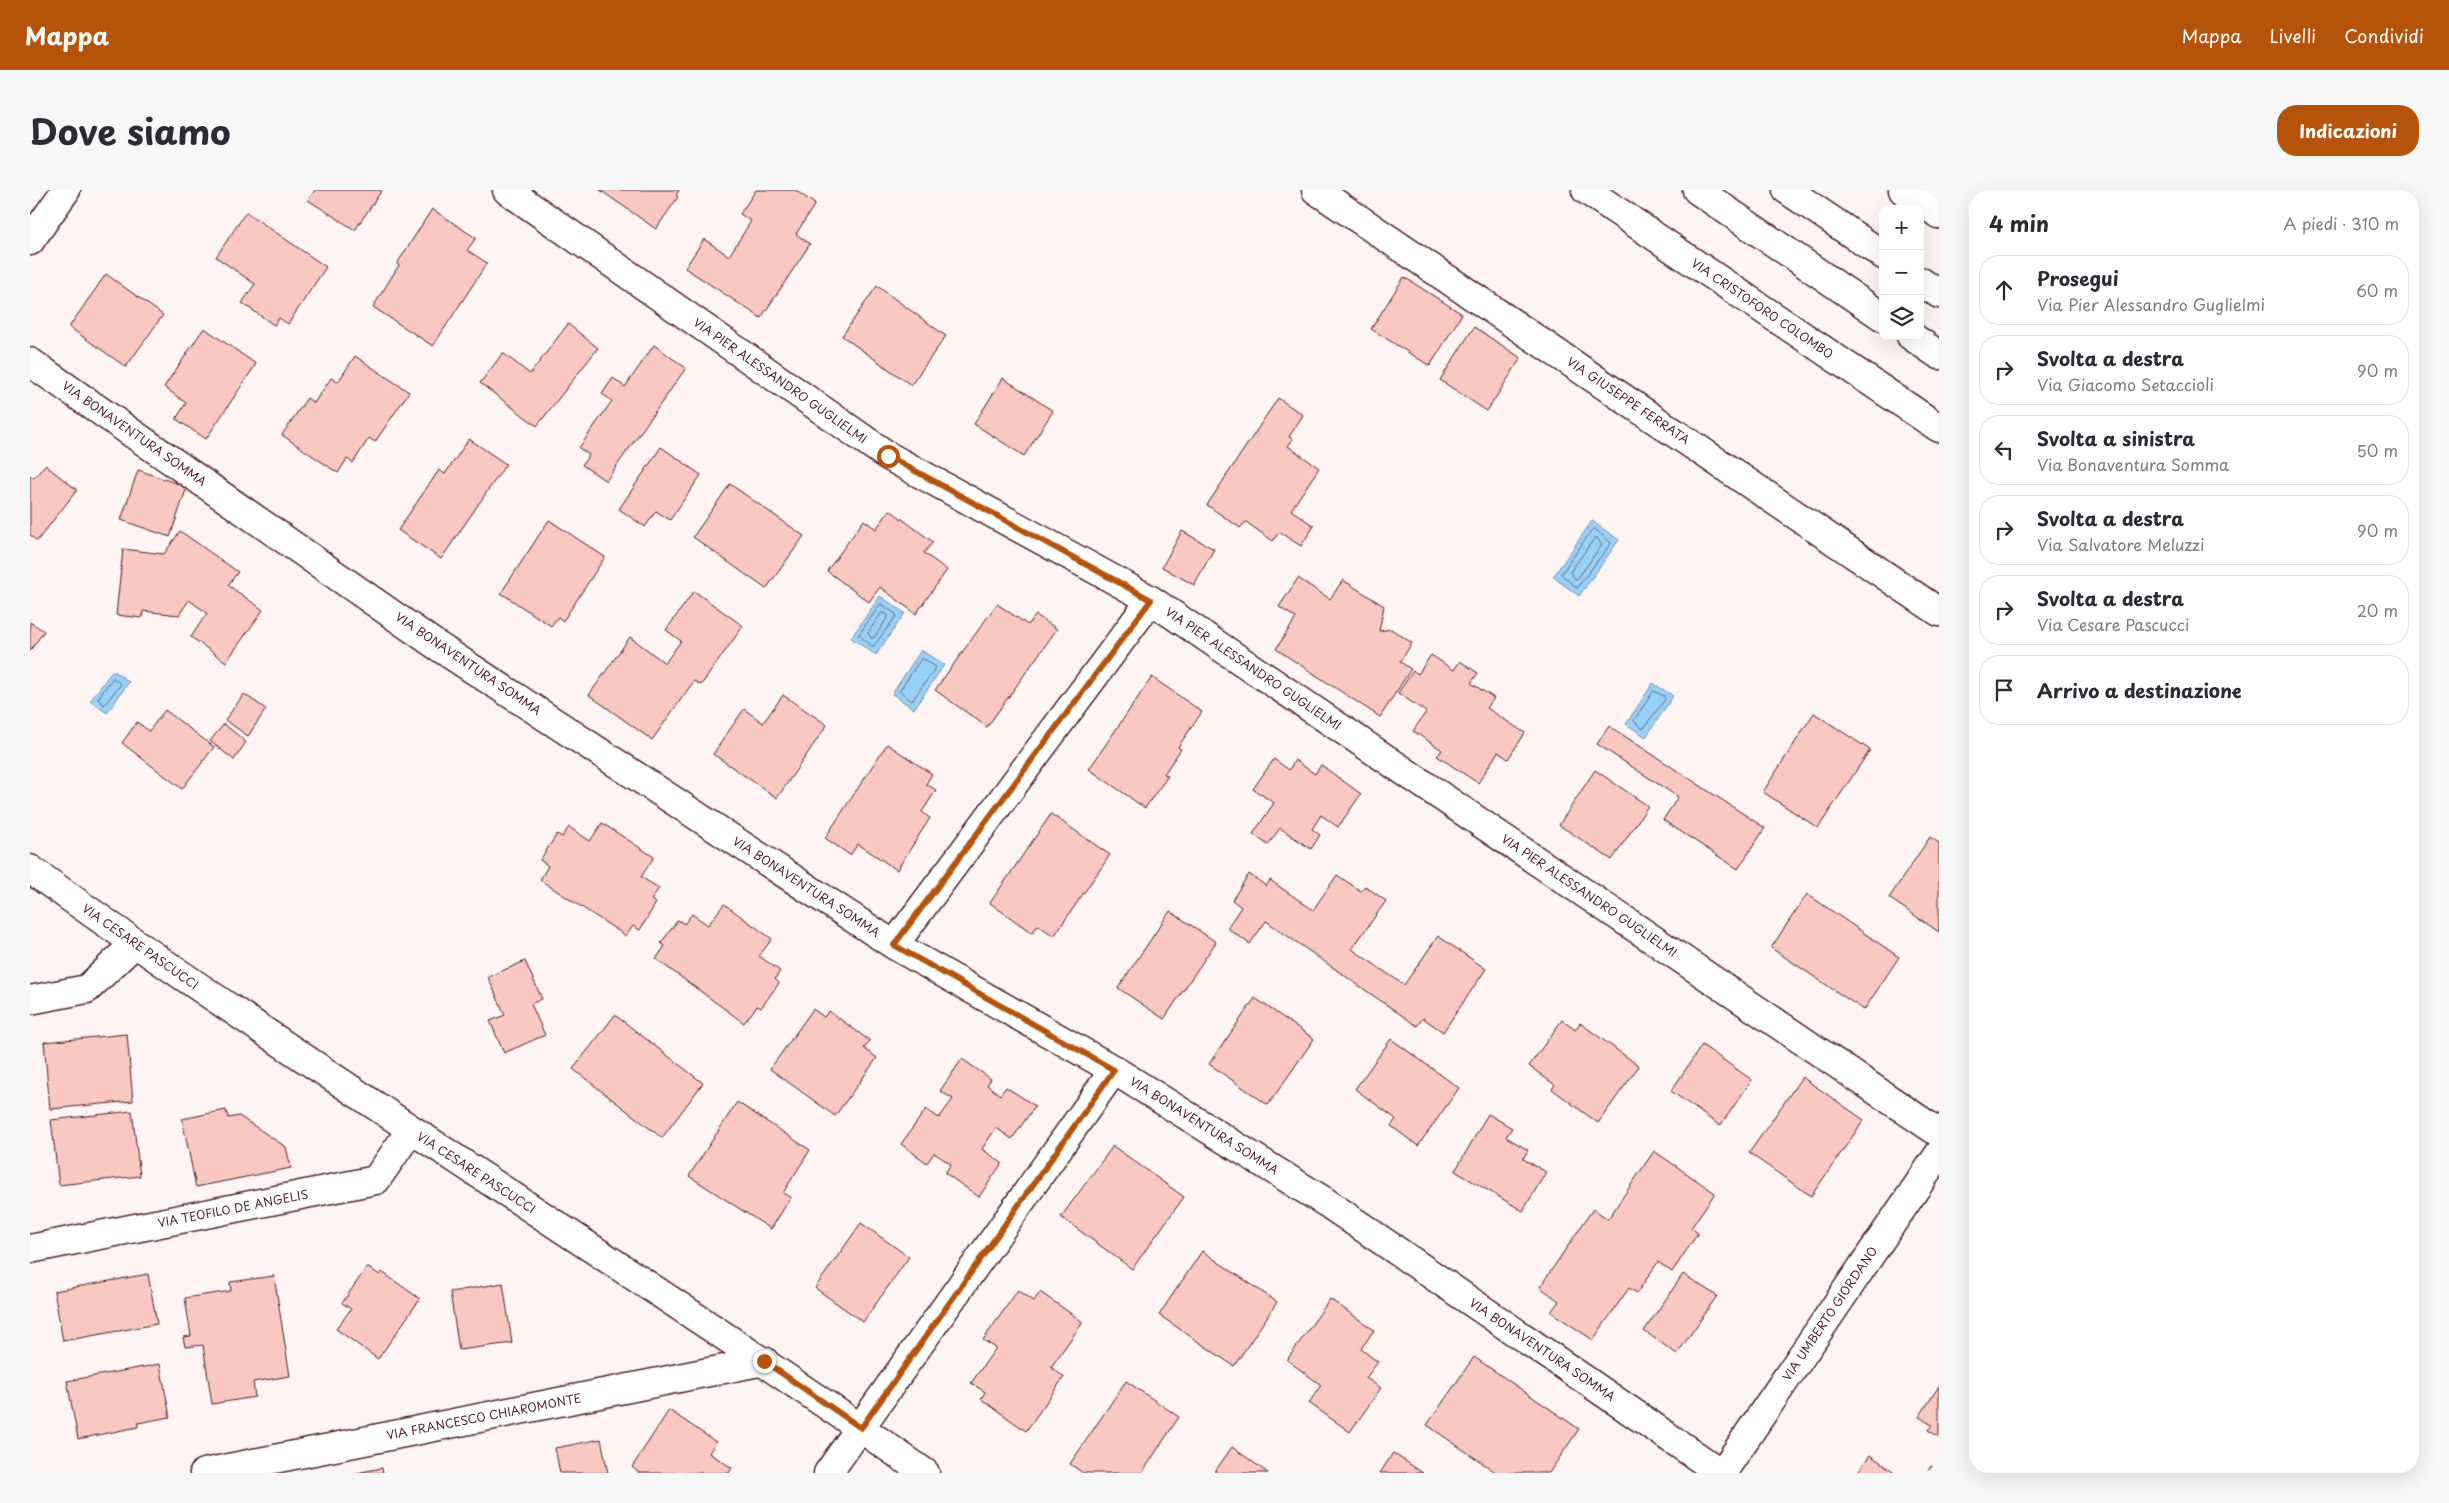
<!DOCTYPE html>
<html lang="it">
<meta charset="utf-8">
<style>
:root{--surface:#fff;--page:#f7f7f7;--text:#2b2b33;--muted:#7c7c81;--line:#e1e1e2;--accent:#b45309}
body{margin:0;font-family:"Playpen Sans",sans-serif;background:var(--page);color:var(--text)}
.controls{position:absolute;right:15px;top:15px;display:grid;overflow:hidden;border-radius:10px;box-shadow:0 5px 20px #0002}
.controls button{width:45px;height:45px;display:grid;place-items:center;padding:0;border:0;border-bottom:1px solid var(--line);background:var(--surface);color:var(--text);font:25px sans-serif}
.stop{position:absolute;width:15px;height:15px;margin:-11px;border:4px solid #b45309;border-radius:50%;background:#fff}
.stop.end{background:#b45309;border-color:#fff;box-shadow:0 1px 5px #0008}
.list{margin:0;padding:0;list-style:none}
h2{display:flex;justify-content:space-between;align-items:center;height:65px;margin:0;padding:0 20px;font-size:21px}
h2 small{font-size:16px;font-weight:400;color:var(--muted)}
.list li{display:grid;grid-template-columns:32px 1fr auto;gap:15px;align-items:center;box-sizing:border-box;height:70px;margin:0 10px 10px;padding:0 10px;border:1px solid var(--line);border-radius:20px}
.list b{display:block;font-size:19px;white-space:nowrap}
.list p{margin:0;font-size:16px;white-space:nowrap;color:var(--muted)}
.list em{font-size:16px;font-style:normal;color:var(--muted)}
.icon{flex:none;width:28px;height:28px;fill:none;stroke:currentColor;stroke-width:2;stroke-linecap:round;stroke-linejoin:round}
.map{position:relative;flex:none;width:1909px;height:1283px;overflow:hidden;border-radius:20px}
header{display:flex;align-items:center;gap:30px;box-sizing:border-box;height:70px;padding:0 25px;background:var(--accent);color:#fff}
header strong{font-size:24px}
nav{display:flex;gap:28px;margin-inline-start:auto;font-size:18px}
.intro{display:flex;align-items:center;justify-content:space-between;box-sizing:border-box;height:120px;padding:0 30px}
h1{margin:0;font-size:35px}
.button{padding:12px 22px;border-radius:20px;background:var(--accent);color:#fff;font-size:18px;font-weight:700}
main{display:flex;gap:30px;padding:0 30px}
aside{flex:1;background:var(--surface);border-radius:20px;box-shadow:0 5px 20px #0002}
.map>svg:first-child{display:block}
.water{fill:#98d1f8;stroke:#798aa6}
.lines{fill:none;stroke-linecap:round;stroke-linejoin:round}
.shore{stroke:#69667d;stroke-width:1}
.building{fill:#f8c8c1;stroke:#4a1f2b}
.street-casing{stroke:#4a1f2b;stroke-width:31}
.secondary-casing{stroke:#4a1f2b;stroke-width:31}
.primary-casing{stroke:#4a1f2b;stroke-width:31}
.street{stroke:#fff;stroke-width:28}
.secondary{stroke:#fff;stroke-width:28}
.primary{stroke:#fff;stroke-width:28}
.route{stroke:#b45309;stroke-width:6}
.labels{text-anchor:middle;stroke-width:4;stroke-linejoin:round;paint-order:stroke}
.street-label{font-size:12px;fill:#4a1f2b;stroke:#fff}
</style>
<header>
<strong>Mappa</strong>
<nav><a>Mappa</a><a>Livelli</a><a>Condividi</a></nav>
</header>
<div class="intro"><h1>Dove siamo</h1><a class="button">Indicazioni</a></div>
<main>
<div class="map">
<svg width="1909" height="1283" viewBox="0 0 1909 1283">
<rect width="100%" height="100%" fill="#fef4f3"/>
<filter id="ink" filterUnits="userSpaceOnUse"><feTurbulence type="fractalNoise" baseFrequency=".02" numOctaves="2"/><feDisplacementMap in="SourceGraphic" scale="10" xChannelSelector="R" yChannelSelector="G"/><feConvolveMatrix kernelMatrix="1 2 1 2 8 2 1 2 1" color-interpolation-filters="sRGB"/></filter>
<g filter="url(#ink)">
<!-- water -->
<path class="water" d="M1562,331L1589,350L1549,406L1523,387Z
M850,406L875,423L846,465L821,448Z
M891,460L914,475L884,519L862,504Z
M83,480L99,492L77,523L60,511Z
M1623,493L1643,506L1616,547L1596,534Z"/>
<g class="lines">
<!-- shore -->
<path class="shore" d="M1565,339L1581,353L1547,398L1531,384L1562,340Z
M1567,348L1572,355L1548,388L1545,389L1540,382L1564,349Z
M851,414L867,425L843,457L829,445Z
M852,423L857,424L858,427L844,448H841L838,443Z
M892,468L906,477L882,511L870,501Z
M83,488L91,494L74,515L68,509Z
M1624,501L1634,506L1635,509L1613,539L1604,531Z"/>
</g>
<!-- building -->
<path class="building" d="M285,0H352L325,40L278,10Z
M570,0H648L649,1L646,5L648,7L626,39Z
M726,0H765L785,14L766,44L780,54L731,128L655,78L674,49L699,66L721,31L710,24Z
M402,19L446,48L437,60L457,73L403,156L343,117L369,75L367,74Z
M216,22L296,77L258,134L249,128L244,135L212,113L225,94L186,67Z
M76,84L133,125L96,177L39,137Z
M1374,87L1432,124L1400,176L1341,139Z
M847,96L916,146L881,195L812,146Z
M538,134L568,158L507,236L450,193L473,163L500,184Z
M1444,137L1491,168L1457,221L1410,190Z
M174,138L226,174L176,249L146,229L156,213L134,197Z
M624,155L656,178L576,291L552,275L559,265L549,258L582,211L572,204L583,188L595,197Z
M325,166L379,202L345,252L339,248L323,273L317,269L308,283L252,245L277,208L284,213L301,188L308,192Z
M973,188L1023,221L994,266L944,234Z
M1248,208L1273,225L1259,247L1263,249L1258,256L1289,278L1261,320L1284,336L1271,356L1249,342L1243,351L1216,332L1210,338L1177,315Z
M439,249L476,274L411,369L368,340L409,280L415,284Z
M631,257L671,285L640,330L626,321L615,337L589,319Z
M15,275L47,300L7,351L0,345V285L4,288Z
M108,280L157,297L140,347L91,330Z
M700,294L774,346L736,399L663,347Z
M860,320L903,352L894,363L917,380L886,424L850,397L839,412L797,381L834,330L846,339Z
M519,330L575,367L533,431L528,427L521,436L471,403Z
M150,341L208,382L198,395L233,420L196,472L161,447L177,423L159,410L149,425L113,421L112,428L86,425L93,359L134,364Z
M1152,341L1184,359L1164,395L1132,377Z
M1268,388L1300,409L1313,390L1354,416L1349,441L1361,439L1382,453L1370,472L1381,479L1350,527L1246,459L1266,428L1249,417Z
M664,401L713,436L671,495L664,491L622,550L559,505L600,447L635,473L651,451L636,440Z
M967,414L998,435L1006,425L1027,439L957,537L905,500Z
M0,432L14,441L0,461Z
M1401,465L1424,480L1430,471L1448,483L1441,493L1464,508L1457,518L1495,543L1478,569L1468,562L1448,593L1407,566L1412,560L1383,541L1396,522L1368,503L1383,481L1388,484Z
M1122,487L1172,522L1148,557L1151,559L1134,584L1138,586L1115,618L1059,579Z
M214,504L236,519L218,546L195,530Z
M753,505L797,535L747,608L683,564L714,519L733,533Z
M135,520L184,557L152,599L92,553L107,532L119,541Z
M1784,523L1840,560L1788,638L1733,602Z
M194,534L216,552L204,570L180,551Z
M1579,536L1735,638L1708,679L1633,630L1648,607L1567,554Z
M857,554L902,584L896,594L906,600L892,622L900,628L867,680L828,654L820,665L795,648Z
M1244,569L1259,580L1265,570L1285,584L1291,575L1331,604L1308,637L1291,625L1282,639L1290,645L1281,659L1250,638L1238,655L1223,644L1244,613L1223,599Z
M1565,580L1618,616L1582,670L1529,635Z
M1021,624L1080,665L1024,746L1008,735L1002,743L960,713Z
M572,633L624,667L611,687L629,698L621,710L626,713L610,740L603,736L596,746L510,690L518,676L510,670L527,644L532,647L539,637L560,651Z
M1900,647L1909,653V742L1859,708Z
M1219,684L1236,696L1240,690L1283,720L1307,685L1331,701L1335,696L1356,711L1322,759L1374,795L1408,746L1456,779L1413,842L1393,828L1387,836L1236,731L1220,754L1197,738L1211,717L1202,710Z
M1777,704L1869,767L1834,820L1741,758Z
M694,714L742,749L729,766L750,781L745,789L749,793L731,818L727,816L714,833L626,769L635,756L631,753L648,730L654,734L662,724L678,735Z
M1140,721L1186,752L1134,829L1088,798Z
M495,771L512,809L501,814L515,845L474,863L460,831L475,825L458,787Z
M1225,808L1284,849L1238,915L1179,874Z
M783,819L794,827L799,821L840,851L834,858L847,868L805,926L740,879Z
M585,825L673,893L632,948L543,879Z
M1532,830L1545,840L1550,833L1609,876L1568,933L1522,899L1525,895L1499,876Z
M97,844L103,911L20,919L14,852Z
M1361,849L1429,898L1388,956L1361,936L1366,929L1325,899Z
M1672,855L1722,890L1690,936L1641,901Z
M932,869L961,889L957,895L970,905L976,897L1005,916L982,949L966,938L952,959L972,973L949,1007L915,983L921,974L904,963L897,973L871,954L896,919L909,928L923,909L910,901Z
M1772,887L1834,930L1781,1006L1719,963Z
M707,912L780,960L753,1003L761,1007L741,1039L659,986Z
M196,920L198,928L209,926L256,957L261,978L166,997L152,929Z
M102,921L110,986L29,995L21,930Z
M1458,924L1482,938L1476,947L1498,960L1493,969L1516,982L1493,1021L1425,981Z
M1083,956L1154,1007L1102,1079L1031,1027Z
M1624,961L1685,1003L1661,1038L1668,1043L1642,1082L1628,1072L1607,1103L1599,1098L1563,1150L1521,1122L1529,1111L1510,1097L1563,1019L1578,1029Z
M831,1033L879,1067L833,1132L785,1098Z
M1172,1061L1247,1112L1204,1176L1129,1125Z
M337,1077L350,1085L352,1082L390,1109L348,1169L306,1139L321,1119L312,1113Z
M118,1084L127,1134L33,1151L24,1101Z
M1653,1084L1687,1106L1647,1164L1614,1141Z
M244,1086L260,1186L223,1192L225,1207L182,1214L173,1155L155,1157L153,1147L161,1146L155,1108L201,1101L200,1092Z
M473,1093L482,1153L429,1160L420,1102Z
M988,1100L1004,1111L1010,1102L1053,1132L1021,1177L1034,1187L996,1241L951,1209L955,1202L941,1193L966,1158L953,1150Z
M1300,1109L1344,1140L1331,1159L1348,1172L1336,1188L1351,1198L1320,1242L1279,1213L1291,1195L1257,1170Z
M1444,1167L1549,1239L1519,1283H1467L1397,1235Z
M130,1174L140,1227L108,1233V1237L48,1249L37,1191Z
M1096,1191L1149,1227L1112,1283H1053L1040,1274Z
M1909,1196V1247L1898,1240L1902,1235L1889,1227Z
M639,1220L686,1252L679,1263L702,1278L699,1283H609L602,1277Z
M571,1249L578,1283H530L525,1258Z
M1202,1257L1238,1283H1184Z
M1363,1263L1393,1283H1350Z
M1840,1265L1866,1283H1827Z
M1901,1276L1909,1282V1283H1896Z
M352,1278L353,1283H326Z"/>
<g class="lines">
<!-- street casing -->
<g class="street-casing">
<path id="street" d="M477,0L858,266L1121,410L1909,943
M1286,0L1909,422
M1904,0L1908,24
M0,51L36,0
M0,172L406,455L864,755L1084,880L1297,1013L1691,1283
M0,679C293,889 600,1077 895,1283
M864,755L1121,410
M0,810L57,799L104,754
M0,1059L346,990L380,941
M174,1283L734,1171
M798,1283L1084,880
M1692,1283L1909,964"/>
</g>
<!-- secondary casing -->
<g class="secondary-casing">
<path id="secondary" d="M1556,0L1909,238
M1873,0L1909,24"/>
</g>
<!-- primary casing -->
<g class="primary-casing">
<path id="primary" d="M1667,0L1853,127
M1757,0L1853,65
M1890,91L1909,104
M1881,146L1909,165"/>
</g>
<!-- street -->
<use href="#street" class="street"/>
<!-- secondary -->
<use href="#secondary" class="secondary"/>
<!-- primary -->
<use href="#primary" class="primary"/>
</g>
</g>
<g class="lines" filter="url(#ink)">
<!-- route -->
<path class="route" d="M734,1171L831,1238L1084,880L864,755L1121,410L858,266"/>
</g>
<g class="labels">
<!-- street labels -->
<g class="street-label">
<text transform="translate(1732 119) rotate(34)" y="4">VIA CRISTOFORO COLOMBO</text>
<text transform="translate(750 191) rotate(35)" y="4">VIA PIER ALESSANDRO GUGLIELMI</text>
<text transform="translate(1598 211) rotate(34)" y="4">VIA GIUSEPPE FERRATA</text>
<text transform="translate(104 244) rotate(35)" y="4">VIA BONAVENTURA SOMMA</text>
<text transform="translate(438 474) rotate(34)" y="4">VIA BONAVENTURA SOMMA</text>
<text transform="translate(1223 479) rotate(34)" y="4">VIA PIER ALESSANDRO GUGLIELMI</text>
<text transform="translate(776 697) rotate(33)" y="4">VIA BONAVENTURA SOMMA</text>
<text transform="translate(1559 706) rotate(34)" y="4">VIA PIER ALESSANDRO GUGLIELMI</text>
<text transform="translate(110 757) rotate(35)" y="4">VIA CESARE PASCUCCI</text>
<text transform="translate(1174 936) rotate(32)" y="4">VIA BONAVENTURA SOMMA</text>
<text transform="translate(446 983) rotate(33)" y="4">VIA CESARE PASCUCCI</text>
<text transform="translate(203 1019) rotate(-11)" y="4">VIA TEOFILO DE ANGELIS</text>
<text transform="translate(1800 1124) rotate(-56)" y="4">VIA UMBERTO GIORDANO</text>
<text transform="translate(1512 1160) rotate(34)" y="4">VIA BONAVENTURA SOMMA</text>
<text transform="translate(454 1227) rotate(-11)" y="4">VIA FRANCESCO CHIAROMONTE</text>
</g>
</g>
</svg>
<div class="controls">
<button>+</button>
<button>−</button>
<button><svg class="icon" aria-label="layers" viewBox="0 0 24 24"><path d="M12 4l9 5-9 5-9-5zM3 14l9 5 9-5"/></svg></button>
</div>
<div class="stop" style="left:858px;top:266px"></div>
<div class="stop end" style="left:734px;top:1171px"></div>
</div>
<aside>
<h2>4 min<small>A piedi · 310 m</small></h2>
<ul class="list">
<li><svg class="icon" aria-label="ahead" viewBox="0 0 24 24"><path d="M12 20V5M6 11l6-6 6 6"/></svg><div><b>Prosegui</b><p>Via Pier Alessandro Guglielmi</p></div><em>60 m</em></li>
<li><svg class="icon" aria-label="right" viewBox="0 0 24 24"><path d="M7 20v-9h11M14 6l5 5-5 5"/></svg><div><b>Svolta a destra</b><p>Via Giacomo Setaccioli</p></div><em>90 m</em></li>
<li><svg class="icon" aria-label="left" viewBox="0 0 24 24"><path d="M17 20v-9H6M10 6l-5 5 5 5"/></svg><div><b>Svolta a sinistra</b><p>Via Bonaventura Somma</p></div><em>50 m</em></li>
<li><svg class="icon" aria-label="right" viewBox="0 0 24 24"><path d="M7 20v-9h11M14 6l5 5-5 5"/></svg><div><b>Svolta a destra</b><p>Via Salvatore Meluzzi</p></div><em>90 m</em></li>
<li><svg class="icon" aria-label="right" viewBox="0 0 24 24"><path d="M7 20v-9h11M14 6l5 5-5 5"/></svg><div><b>Svolta a destra</b><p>Via Cesare Pascucci</p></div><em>20 m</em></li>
<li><svg class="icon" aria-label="arrive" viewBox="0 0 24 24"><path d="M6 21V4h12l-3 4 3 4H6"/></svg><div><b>Arrivo a destinazione</b></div></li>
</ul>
</aside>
</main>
